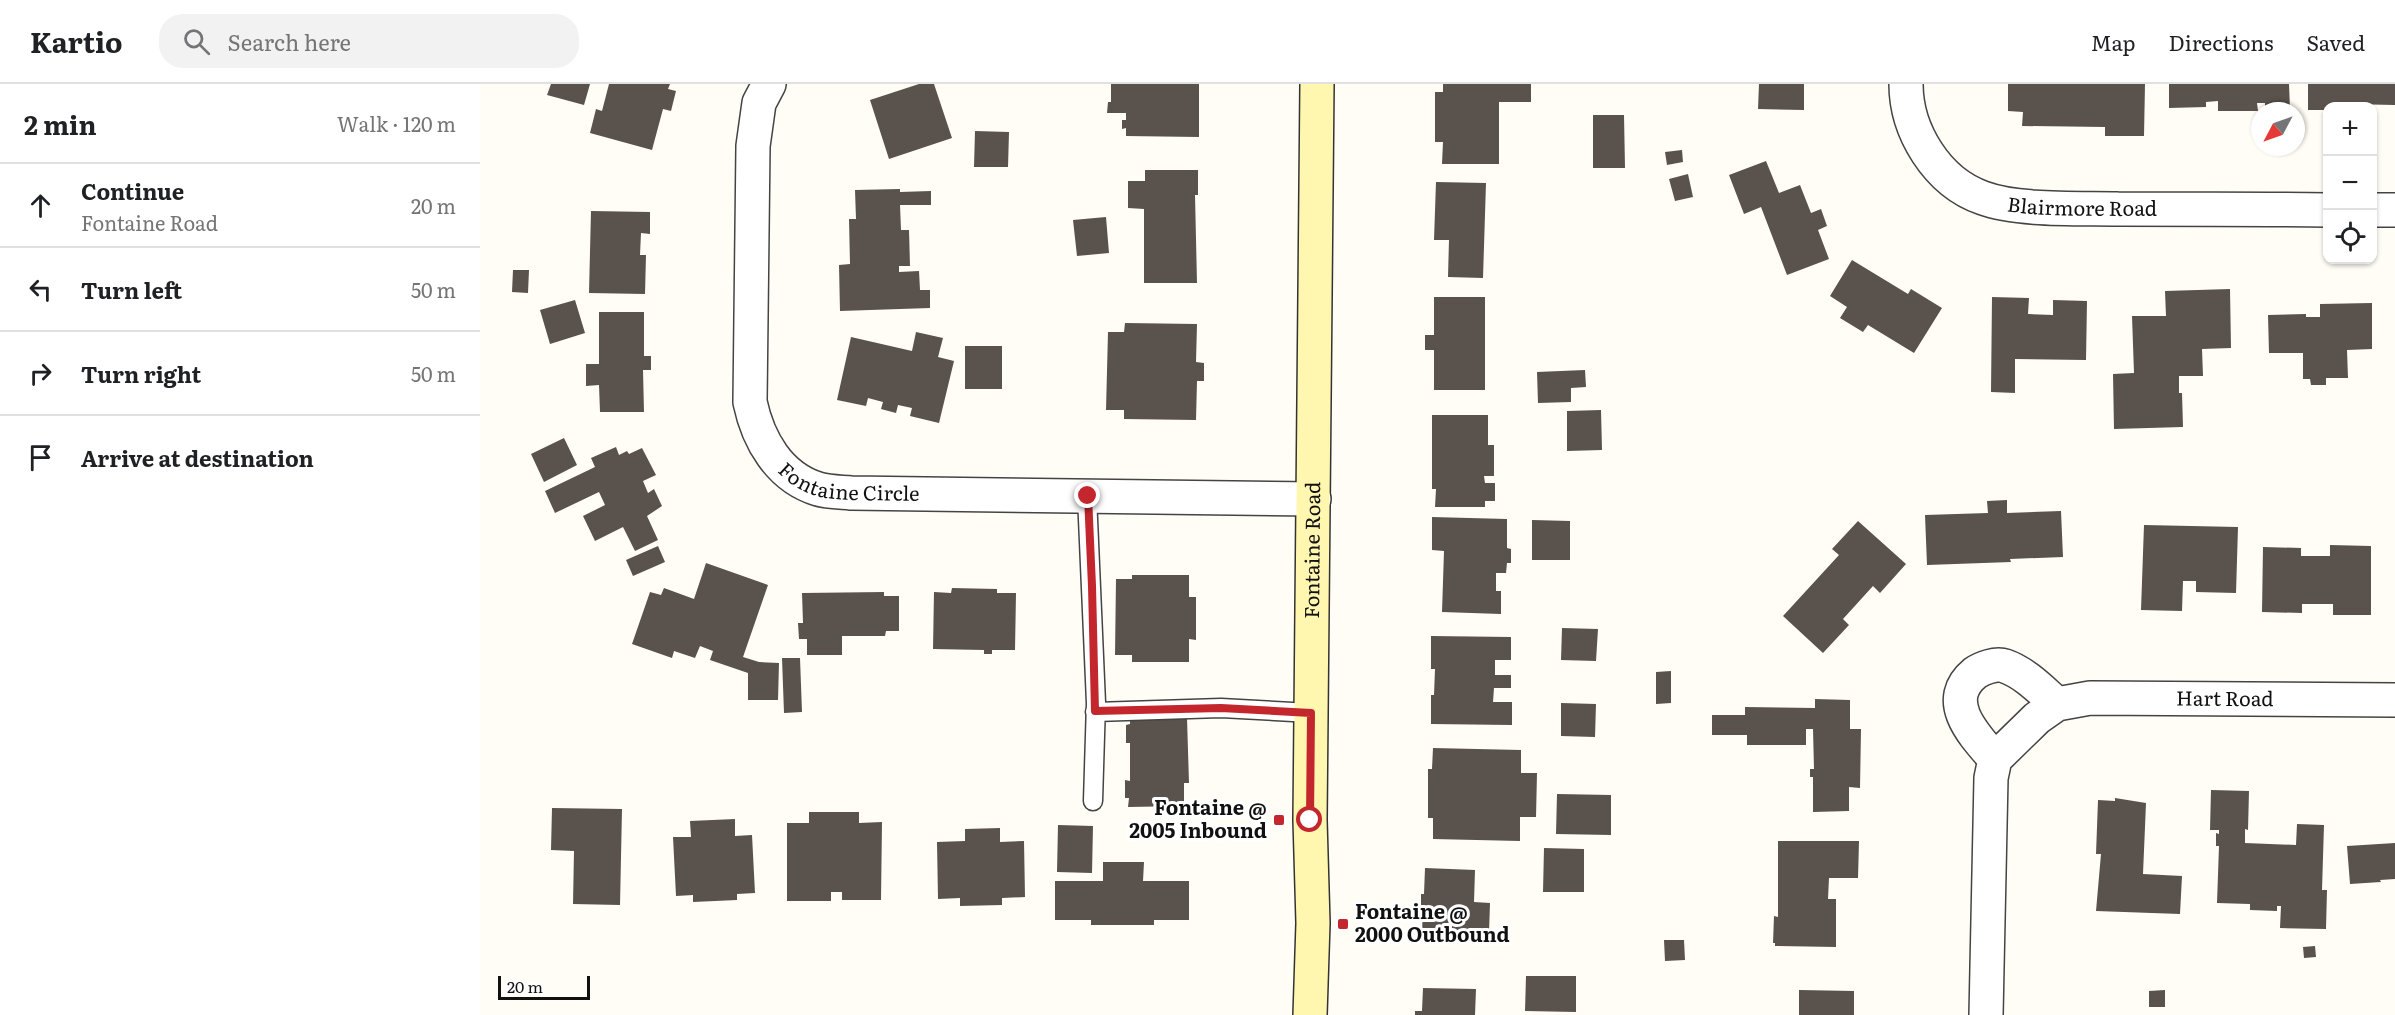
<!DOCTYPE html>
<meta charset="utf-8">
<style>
:root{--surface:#fff;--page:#f2f2f2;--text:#202124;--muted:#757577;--line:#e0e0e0}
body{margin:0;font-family:Literata,serif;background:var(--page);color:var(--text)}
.controls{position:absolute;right:18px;top:18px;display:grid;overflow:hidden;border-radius:12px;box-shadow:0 2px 4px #0004}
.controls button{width:54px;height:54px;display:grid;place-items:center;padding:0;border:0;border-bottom:2px solid var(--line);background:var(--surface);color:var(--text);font:30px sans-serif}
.compass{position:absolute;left:1771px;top:18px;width:54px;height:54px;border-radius:50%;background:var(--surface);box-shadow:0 2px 4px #0004;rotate:229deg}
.scale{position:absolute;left:18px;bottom:15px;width:92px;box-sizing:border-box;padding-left:6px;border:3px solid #111;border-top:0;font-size:16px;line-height:21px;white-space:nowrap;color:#111;-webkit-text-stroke:4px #fff;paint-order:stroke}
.stop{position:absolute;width:18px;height:18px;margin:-14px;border:4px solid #c4262e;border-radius:50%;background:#fff}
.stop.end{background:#c4262e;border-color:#fff;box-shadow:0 2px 6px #0008}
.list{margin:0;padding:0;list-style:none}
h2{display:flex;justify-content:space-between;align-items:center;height:78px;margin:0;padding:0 24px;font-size:26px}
h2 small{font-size:20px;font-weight:400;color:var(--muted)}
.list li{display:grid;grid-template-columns:39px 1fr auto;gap:18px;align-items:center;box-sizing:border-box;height:84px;padding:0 24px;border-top:2px solid var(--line)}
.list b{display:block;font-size:22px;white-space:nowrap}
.list p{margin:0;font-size:20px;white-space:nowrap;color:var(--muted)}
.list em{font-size:20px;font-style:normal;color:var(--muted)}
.icon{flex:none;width:33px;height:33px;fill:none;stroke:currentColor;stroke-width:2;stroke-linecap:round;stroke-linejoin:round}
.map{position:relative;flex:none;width:1915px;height:931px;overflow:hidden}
header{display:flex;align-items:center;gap:36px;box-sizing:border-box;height:84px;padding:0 30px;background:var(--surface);border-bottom:2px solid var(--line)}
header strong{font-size:28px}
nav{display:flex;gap:33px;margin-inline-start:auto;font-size:21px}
.search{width:420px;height:54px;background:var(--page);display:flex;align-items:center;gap:15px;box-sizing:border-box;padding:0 21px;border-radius:24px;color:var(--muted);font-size:22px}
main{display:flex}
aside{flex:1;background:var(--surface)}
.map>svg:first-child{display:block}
.building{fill:#5a524d}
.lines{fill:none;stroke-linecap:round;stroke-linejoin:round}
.lane-casing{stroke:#444;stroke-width:21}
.street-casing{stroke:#444;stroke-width:36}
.secondary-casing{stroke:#333;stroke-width:36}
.lane{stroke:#fff;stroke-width:18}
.street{stroke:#fff;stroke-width:33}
.secondary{stroke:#fff6b0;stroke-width:33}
.route{stroke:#c4262e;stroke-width:8}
.poi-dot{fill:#c4262e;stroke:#fff;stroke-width:2}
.labels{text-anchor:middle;stroke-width:6;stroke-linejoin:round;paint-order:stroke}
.street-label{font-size:20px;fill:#111;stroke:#fff}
.poi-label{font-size:20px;font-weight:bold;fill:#111;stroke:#fff;text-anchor:end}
</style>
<header>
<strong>Kartio</strong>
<div class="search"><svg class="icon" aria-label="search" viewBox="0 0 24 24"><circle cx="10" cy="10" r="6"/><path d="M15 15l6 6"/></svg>Search here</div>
<nav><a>Map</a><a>Directions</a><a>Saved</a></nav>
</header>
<main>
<aside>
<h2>2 min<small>Walk · 120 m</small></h2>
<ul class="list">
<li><svg class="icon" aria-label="ahead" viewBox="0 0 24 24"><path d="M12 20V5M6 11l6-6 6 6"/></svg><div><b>Continue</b><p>Fontaine Road</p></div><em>20 m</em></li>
<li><svg class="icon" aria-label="left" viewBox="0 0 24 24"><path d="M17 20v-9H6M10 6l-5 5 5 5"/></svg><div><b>Turn left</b></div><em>50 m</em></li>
<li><svg class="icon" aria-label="right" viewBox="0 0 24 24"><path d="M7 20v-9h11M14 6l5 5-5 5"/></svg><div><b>Turn right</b></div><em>50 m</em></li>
<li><svg class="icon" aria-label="arrive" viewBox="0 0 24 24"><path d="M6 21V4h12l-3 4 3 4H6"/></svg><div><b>Arrive at destination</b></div></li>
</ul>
</aside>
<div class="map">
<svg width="1915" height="931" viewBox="0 0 1915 931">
<rect width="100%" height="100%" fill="#fffdf5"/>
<!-- building -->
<path class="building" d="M71,0H110L104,21L67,11Z
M129,0H190L188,5L196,7L191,27L183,25L172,66L110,49L116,25L122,27Z
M439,0H454L472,54L409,75L390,16Z
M631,0H719V53L646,52V44L642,45V36H646V29H627L628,18H631Z
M963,0H1051V18H1019V80H962L963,58H955V8H963Z
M1279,0H1324V26L1278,25Z
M1528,0H1665L1664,52H1625V43L1542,42L1543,28L1528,27Z
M1689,0H1809L1810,25H1785V19H1777L1778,27H1738V17L1726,18V23L1689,24Z
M1828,0H1915V21L1866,20V22H1848V26H1828Z
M1113,31H1144L1145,84H1113Z
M495,47L529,48L528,83H494Z
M1202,66L1203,78L1187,81L1185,68Z
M1286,77L1299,109L1320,101L1331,129L1341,125L1347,142L1338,146L1349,175L1307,191L1281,123L1264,130L1249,91Z
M665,86H718V111H715L717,199H664V125L648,124V97H665Z
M1208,90L1213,113L1195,117L1189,95Z
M956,98L1006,99L1003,194L968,193L969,156H954Z
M420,105V108L451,107V121H420L421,146H429L430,182H419V188L439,187L440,206H450V224L360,227L359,181L370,180L369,135H376L375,106Z
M111,127L170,128V150L161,149L160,171H166L165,210L109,209Z
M626,133L629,169L597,172L593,136Z
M1372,176L1428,210L1431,205L1462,224L1434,269L1388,241L1383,248L1360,234L1367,223L1350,212Z
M33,186H49L48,209L32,208Z
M1750,205L1751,264L1722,265L1723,292H1699V309H1702L1703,343L1634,345L1633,290L1654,289L1652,232H1686L1685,207Z
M954,213H1005V306H954V266H945V251H954Z
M1512,213L1549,214L1548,230L1573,231V216L1607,217L1606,276L1535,275V309L1511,308Z
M95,216L105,249L70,260L60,226Z
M1892,219V265L1867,266L1868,294H1846V301H1831L1830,295H1823V269H1789L1788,231L1826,230V233H1840V220Z
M119,228H164V272H171V286H163L164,328H120L119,301L106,302V280H119Z
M645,239L717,240L716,278L724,279V297H717L716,336L644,335V326H626L628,248H644Z
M436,248L463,254L458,273L474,277L459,339L430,332L432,324L418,321L416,329L401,325L403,318L388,314L386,322L357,316L371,253L432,267Z
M485,262H522V305H485Z
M1105,286L1106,303L1091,304V318L1058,319L1057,288Z
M1121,326L1122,366L1087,367V327Z
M952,331H1008V361H1014V392H1004L1005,399H1015V417H1005V423H955L956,405H952Z
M84,354L97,381L64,398L51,370Z
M136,363L139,371L147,367L149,370L162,364L176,391L163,397L168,409L174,405L182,422L167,432L178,456L155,467L143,443L115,457L103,432L125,421L119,408L75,429L65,407L115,383L111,374Z
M1527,416V429L1581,427L1583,473L1530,475L1531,478L1447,481L1445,431L1508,429L1507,417Z
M952,433L1027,435V464L1031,465V479H1027L1026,489H1016V507H1021V530L962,528L964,467L952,466Z
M1052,436L1090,437V476H1052Z
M1378,437L1426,480L1400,509L1393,502L1363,535L1369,541L1343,569L1303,532L1359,471L1352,465Z
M1664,441L1758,443L1756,509L1716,508V497H1703L1702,527L1661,526Z
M1850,461L1891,462V531H1853V520H1822V529L1782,528L1783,463L1821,464V472H1850Z
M178,462L185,478L153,492L146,476Z
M226,479L288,501L263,573L279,578L299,579L298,616H268V589L230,576L233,567L220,562L215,574L194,567L192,574L152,560L170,508L181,511L184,504L214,515Z
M652,491H709V513H716V556L709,555V578H652V571H635L636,495H652Z
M472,504L517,505V509H536L535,566H512V570H504V566L453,565L454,508L471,509Z
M404,508V512H419V547H406L405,552H362V571H327V555H319L318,539H323L322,509Z
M1082,544L1118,545L1116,577L1081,576Z
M951,552L1031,553V576H1015V591H1031V604H1014L1013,618H1032V641L951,640V611H954L955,585H951Z
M302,574H320L322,628L304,629Z
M1191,587V619L1176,620V588Z
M1335,615L1370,616V645H1381L1380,704L1369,703V727L1333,728V693H1330V685H1334L1333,645H1326V661H1267V651H1232V631H1265V623L1335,624Z
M1081,619L1116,620L1115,653L1081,652Z
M650,634H707L709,699H704V722L648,723L649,714H645V696L650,697V659H646V641L650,640Z
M953,664L1041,666V689H1057L1056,733H1040V757L953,755V734H948V685H952Z
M1731,706L1769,707L1768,746L1765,745V759L1816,761L1817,740L1844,741L1842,806H1847L1846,845L1800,844L1801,822H1797V827L1770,826V820L1737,819L1739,762H1736V749L1739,750V746H1730Z
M1077,710L1131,711V751L1076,750Z
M1635,714L1666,719L1663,790L1702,792L1700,830L1616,827L1621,770H1616L1618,716L1635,717Z
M72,724L142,725L140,821L93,820L94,767L71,766Z
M329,728H379V739L402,738L401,816H362V808H351V817H307V739H329Z
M255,735V752L272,751L275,809L257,810V816L213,818V811L196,812L193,753H211L210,737Z
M578,741L613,742L612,789L577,788Z
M520,744V758L544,757L545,813L522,814V821L480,822V814L458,815L457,758L485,757V745Z
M1298,757H1379L1378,794H1349L1348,815H1356V863L1295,862V859H1293L1294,832L1298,833Z
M1915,759V795L1900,796L1901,798L1870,800L1867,762Z
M1064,764L1104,765V808H1063Z
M623,778H664L663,797H709V836H674V841H611V836H575V797H623Z
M945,784L995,786L994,818L1010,819L1009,849H992L991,851L942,849L943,823H941V810H944Z
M1184,856H1204L1205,876L1185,877Z
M1835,862L1836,873L1824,874L1823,863Z
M1046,892H1096V928L1045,927Z
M943,904L996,905L995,931H935V927H942Z
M1319,906L1374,907V931H1319Z
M1685,906V923H1669V907Z"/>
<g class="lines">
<!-- lane casing -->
<g class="lane-casing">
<path id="lane" d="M607,412L616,619L613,717
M615,628L741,624L831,629"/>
</g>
<!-- street casing -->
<g class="street-casing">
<g id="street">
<path id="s1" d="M289,0L279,19L273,62L270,318C278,356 299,393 338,405C348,408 360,408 371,409L834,415"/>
<path id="s2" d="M1426,0C1426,47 1457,98 1503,114C1538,127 1600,124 1638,125C1708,125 1778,125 1848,126"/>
<path d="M1892,126H1915"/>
<path d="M1515,675C1494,651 1461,617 1495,589C1502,584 1516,579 1525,582C1545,589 1561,606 1577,620"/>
<path id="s3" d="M1506,931L1511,694L1515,675L1557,634L1577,620L1610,614L1915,616"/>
</g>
</g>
<!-- secondary casing -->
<g class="secondary-casing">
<g id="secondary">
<path id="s4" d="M830,931L833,839L830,736L837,0"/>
</g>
</g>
<!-- lane -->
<use href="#lane" class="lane"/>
<!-- street -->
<use href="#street" class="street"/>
<!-- secondary -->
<use href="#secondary" class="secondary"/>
</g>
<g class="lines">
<!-- route -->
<path class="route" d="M608,412L612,502L615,627L741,624L831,629L830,736"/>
</g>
<!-- markers -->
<g class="poi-dot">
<rect x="793" y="730" width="12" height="12" rx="3"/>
<rect x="857" y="834" width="12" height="12" rx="3"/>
</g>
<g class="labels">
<!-- street labels -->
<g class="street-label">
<text dy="7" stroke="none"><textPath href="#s2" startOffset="246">Blairmore Road</textPath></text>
<text dy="7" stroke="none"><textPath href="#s1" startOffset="466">Fontaine Circle</textPath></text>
<text dy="7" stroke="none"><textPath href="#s4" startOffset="465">Fontaine Road</textPath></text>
<text dy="7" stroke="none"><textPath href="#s3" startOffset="508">Hart Road</textPath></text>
</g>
<!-- poi labels -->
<g class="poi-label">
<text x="787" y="731">Fontaine @<tspan x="787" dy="23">2005 Inbound</tspan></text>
<text x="875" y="835" text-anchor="start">Fontaine @<tspan x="875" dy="23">2000 Outbound</tspan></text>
</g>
</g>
</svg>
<div class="controls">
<button>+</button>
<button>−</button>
<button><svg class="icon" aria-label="locate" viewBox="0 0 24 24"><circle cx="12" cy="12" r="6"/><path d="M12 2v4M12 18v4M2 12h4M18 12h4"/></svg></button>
</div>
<svg class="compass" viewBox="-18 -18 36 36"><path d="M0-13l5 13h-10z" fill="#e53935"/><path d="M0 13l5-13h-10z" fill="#757577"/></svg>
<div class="scale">20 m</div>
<div class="stop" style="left:830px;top:736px"></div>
<div class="stop end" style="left:608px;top:412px"></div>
</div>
</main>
